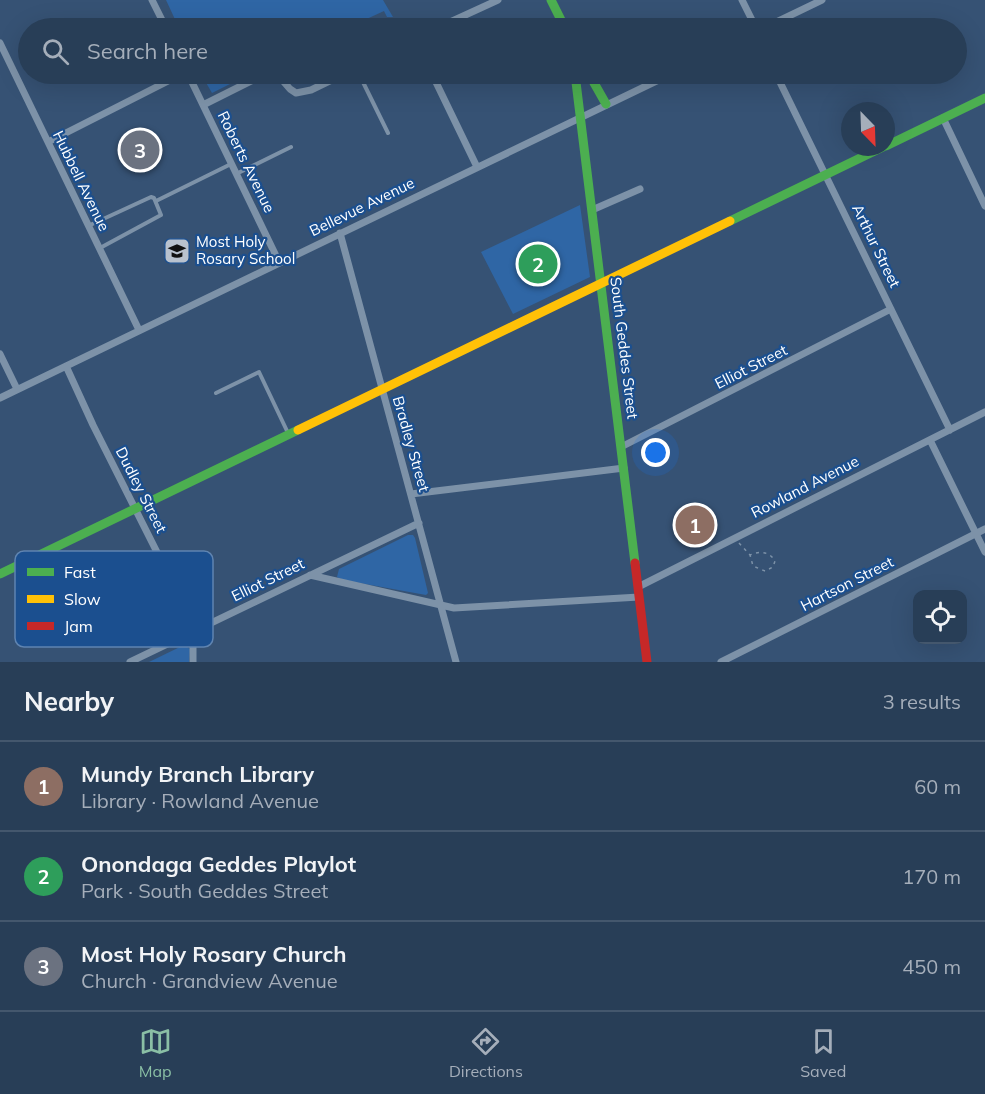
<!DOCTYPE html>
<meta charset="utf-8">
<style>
:root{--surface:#283e57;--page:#30455d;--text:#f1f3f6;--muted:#a5aeba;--line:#44576d;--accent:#8abfa5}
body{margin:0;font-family:Mulish,sans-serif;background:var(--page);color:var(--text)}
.controls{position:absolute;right:18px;bottom:18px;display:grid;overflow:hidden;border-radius:12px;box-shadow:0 6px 24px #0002}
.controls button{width:54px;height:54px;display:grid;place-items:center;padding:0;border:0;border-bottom:2px solid var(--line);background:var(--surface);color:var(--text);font:30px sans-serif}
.compass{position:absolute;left:841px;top:102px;width:54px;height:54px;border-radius:50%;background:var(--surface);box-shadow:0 6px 24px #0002;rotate:157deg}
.you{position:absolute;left:656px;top:453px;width:21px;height:21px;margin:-15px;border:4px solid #fff;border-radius:50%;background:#1a73e8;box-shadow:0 0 0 9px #1a73e833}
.badge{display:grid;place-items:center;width:39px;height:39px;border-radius:50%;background:var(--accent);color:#fff;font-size:20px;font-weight:700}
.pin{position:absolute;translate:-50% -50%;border:3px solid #fff;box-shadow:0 2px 6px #0006}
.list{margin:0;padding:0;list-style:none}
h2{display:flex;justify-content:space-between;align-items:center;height:78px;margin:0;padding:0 24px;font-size:26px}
h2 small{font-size:20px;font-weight:400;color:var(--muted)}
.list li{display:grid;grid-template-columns:39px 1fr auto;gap:18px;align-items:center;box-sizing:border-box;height:90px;padding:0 24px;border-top:2px solid var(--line)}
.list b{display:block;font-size:22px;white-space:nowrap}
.list p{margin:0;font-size:20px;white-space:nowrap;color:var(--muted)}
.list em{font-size:20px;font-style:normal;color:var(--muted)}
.icon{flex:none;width:33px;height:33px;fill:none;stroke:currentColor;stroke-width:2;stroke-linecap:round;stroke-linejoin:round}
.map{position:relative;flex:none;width:985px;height:662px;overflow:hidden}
.search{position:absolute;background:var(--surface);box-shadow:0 6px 24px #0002;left:18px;right:18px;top:18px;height:66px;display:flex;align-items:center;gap:15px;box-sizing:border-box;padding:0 21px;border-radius:33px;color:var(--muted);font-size:22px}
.sheet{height:348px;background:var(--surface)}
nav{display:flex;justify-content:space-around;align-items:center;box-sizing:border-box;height:84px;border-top:2px solid var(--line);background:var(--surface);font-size:16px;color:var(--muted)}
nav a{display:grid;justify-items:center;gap:3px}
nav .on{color:var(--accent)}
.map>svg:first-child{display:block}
.green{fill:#2f66a5}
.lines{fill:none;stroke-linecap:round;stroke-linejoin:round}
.path{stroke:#7d92a8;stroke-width:1.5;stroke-dasharray:3 4.5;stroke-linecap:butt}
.lane{stroke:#7d92a8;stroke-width:4}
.street{stroke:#7d92a8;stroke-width:7}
.fast{stroke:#4caf50;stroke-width:9}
.slow{stroke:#ffc107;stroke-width:9}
.jam{stroke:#c62828;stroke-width:9}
.labels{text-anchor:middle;stroke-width:4.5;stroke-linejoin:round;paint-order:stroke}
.street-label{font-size:15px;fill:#fff;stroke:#1b4f8f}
.poi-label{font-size:15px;fill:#fff;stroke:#1b4f8f;text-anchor:start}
.key{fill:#1b4f8f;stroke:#5f84b1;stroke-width:1.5}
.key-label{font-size:16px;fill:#fff}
</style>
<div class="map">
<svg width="985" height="662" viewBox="0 0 985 662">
<rect width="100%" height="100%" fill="#365274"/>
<!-- green -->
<path class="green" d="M166,0H383L393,17H387L384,11L347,28H179Z
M201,74H250L212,93Z
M580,205L590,277L513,314L481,252Z
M408,535H413L415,538L428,593L426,595L343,580L337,577L339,569Z
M184,645L190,649L189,662H149Z"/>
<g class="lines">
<!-- path -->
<path class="path" d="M739,543L750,555C760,551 769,551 775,561L773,567L765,571L753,566L750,555"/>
<!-- lane -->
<path class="lane" d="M359,74L388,133
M236,174L291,147
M156,201L231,164
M88,226L151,197L154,198L161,215L100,248
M216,393L259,372L288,433"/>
<!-- street -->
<path class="street" d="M152,0L166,28
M742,0L756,28
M437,28L498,0
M764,28L822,0
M0,43L139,330
M188,74L279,262
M277,74L290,89L296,93L311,90L344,74
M432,74L477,167
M776,74L950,430
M203,105L265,74
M943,118L985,206
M48,142L182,74
M592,210L640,189
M340,233L456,662
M0,354L17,389
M66,366L93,425L172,582L193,632V662
M0,398L671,74
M930,440L985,552
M621,447L891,309
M411,494L624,468
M310,575L454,608L639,597
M638,587L985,412
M130,662L419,523
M721,662L985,529"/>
<!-- fast -->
<path class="fast" d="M551,0L565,28
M575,74L635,563
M589,74L606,104
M886,146L985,98
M730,221L883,147
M0,574L298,430"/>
<!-- slow -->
<path class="slow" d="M298,430L730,221"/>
<!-- jam -->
<path class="jam" d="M635,563L647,662"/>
</g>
<!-- icons -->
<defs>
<g id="school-square" transform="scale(1.35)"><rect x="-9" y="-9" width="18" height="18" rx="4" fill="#b9c2ce" stroke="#1b4f8f"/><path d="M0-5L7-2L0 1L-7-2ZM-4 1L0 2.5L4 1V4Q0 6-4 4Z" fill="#111"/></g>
</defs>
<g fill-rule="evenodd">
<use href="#school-square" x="177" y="251"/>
</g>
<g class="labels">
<!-- street labels -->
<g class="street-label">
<text transform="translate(246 162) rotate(64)" y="5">Roberts Avenue</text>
<text transform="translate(81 181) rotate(64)" y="5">Hubbell Avenue</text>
<text transform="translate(362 207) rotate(-26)" y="5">Bellevue Avenue</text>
<text transform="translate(876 246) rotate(64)" y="5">Arthur Street</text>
<text transform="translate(624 348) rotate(83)" y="5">South Geddes Street</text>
<text transform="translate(751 367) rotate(-27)" y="5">Elliot Street</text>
<text transform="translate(411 444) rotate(74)" y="5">Bradley Street</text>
<text transform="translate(805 487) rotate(-27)" y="5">Rowland Avenue</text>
<text transform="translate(141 490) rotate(63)" y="5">Dudley Street</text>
<text transform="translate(268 580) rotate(-26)" y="5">Elliot Street</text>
<text transform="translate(847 584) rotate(-27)" y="5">Hartson Street</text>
</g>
<!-- poi labels -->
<g class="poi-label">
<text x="196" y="247">Most Holy<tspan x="196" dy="17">Rosary School</tspan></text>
</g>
</g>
<!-- legend -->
<rect x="15" y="551" width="198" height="96" rx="9" class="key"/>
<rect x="27" y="568" width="27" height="8" fill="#4caf50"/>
<rect x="27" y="595" width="27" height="8" fill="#ffc107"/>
<rect x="27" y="622" width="27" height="8" fill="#c62828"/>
<g class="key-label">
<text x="64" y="578">Fast</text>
<text x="64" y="605">Slow</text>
<text x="64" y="632">Jam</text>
</g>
</svg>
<div class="controls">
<button><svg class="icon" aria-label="locate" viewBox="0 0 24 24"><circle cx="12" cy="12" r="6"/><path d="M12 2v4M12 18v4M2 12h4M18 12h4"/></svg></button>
</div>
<svg class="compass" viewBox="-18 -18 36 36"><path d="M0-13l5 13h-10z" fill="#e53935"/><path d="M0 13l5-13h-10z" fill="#a5aeba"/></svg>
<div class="you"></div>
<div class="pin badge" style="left:695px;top:525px;background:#8d6e63">1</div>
<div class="pin badge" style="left:538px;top:264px;background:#2e9e5b">2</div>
<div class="pin badge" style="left:140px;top:150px;background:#6b7280">3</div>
<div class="search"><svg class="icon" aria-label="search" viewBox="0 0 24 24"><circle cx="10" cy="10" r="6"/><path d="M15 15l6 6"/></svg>Search here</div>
</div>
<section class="sheet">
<h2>Nearby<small>3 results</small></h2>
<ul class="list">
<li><span class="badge" style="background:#8d6e63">1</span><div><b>Mundy Branch Library</b><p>Library · Rowland Avenue</p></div><em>60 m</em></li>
<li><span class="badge" style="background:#2e9e5b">2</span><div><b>Onondaga Geddes Playlot</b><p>Park · South Geddes Street</p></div><em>170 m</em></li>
<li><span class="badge" style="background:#6b7280">3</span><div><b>Most Holy Rosary Church</b><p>Church · Grandview Avenue</p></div><em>450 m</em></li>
</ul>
</section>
<nav>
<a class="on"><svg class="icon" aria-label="map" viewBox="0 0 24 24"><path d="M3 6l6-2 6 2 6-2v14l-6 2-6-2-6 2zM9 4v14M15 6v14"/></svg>Map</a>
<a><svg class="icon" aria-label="directions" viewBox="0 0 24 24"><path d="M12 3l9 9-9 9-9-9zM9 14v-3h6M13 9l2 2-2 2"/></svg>Directions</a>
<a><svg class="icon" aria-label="saved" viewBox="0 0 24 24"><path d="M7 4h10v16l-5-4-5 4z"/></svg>Saved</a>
</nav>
